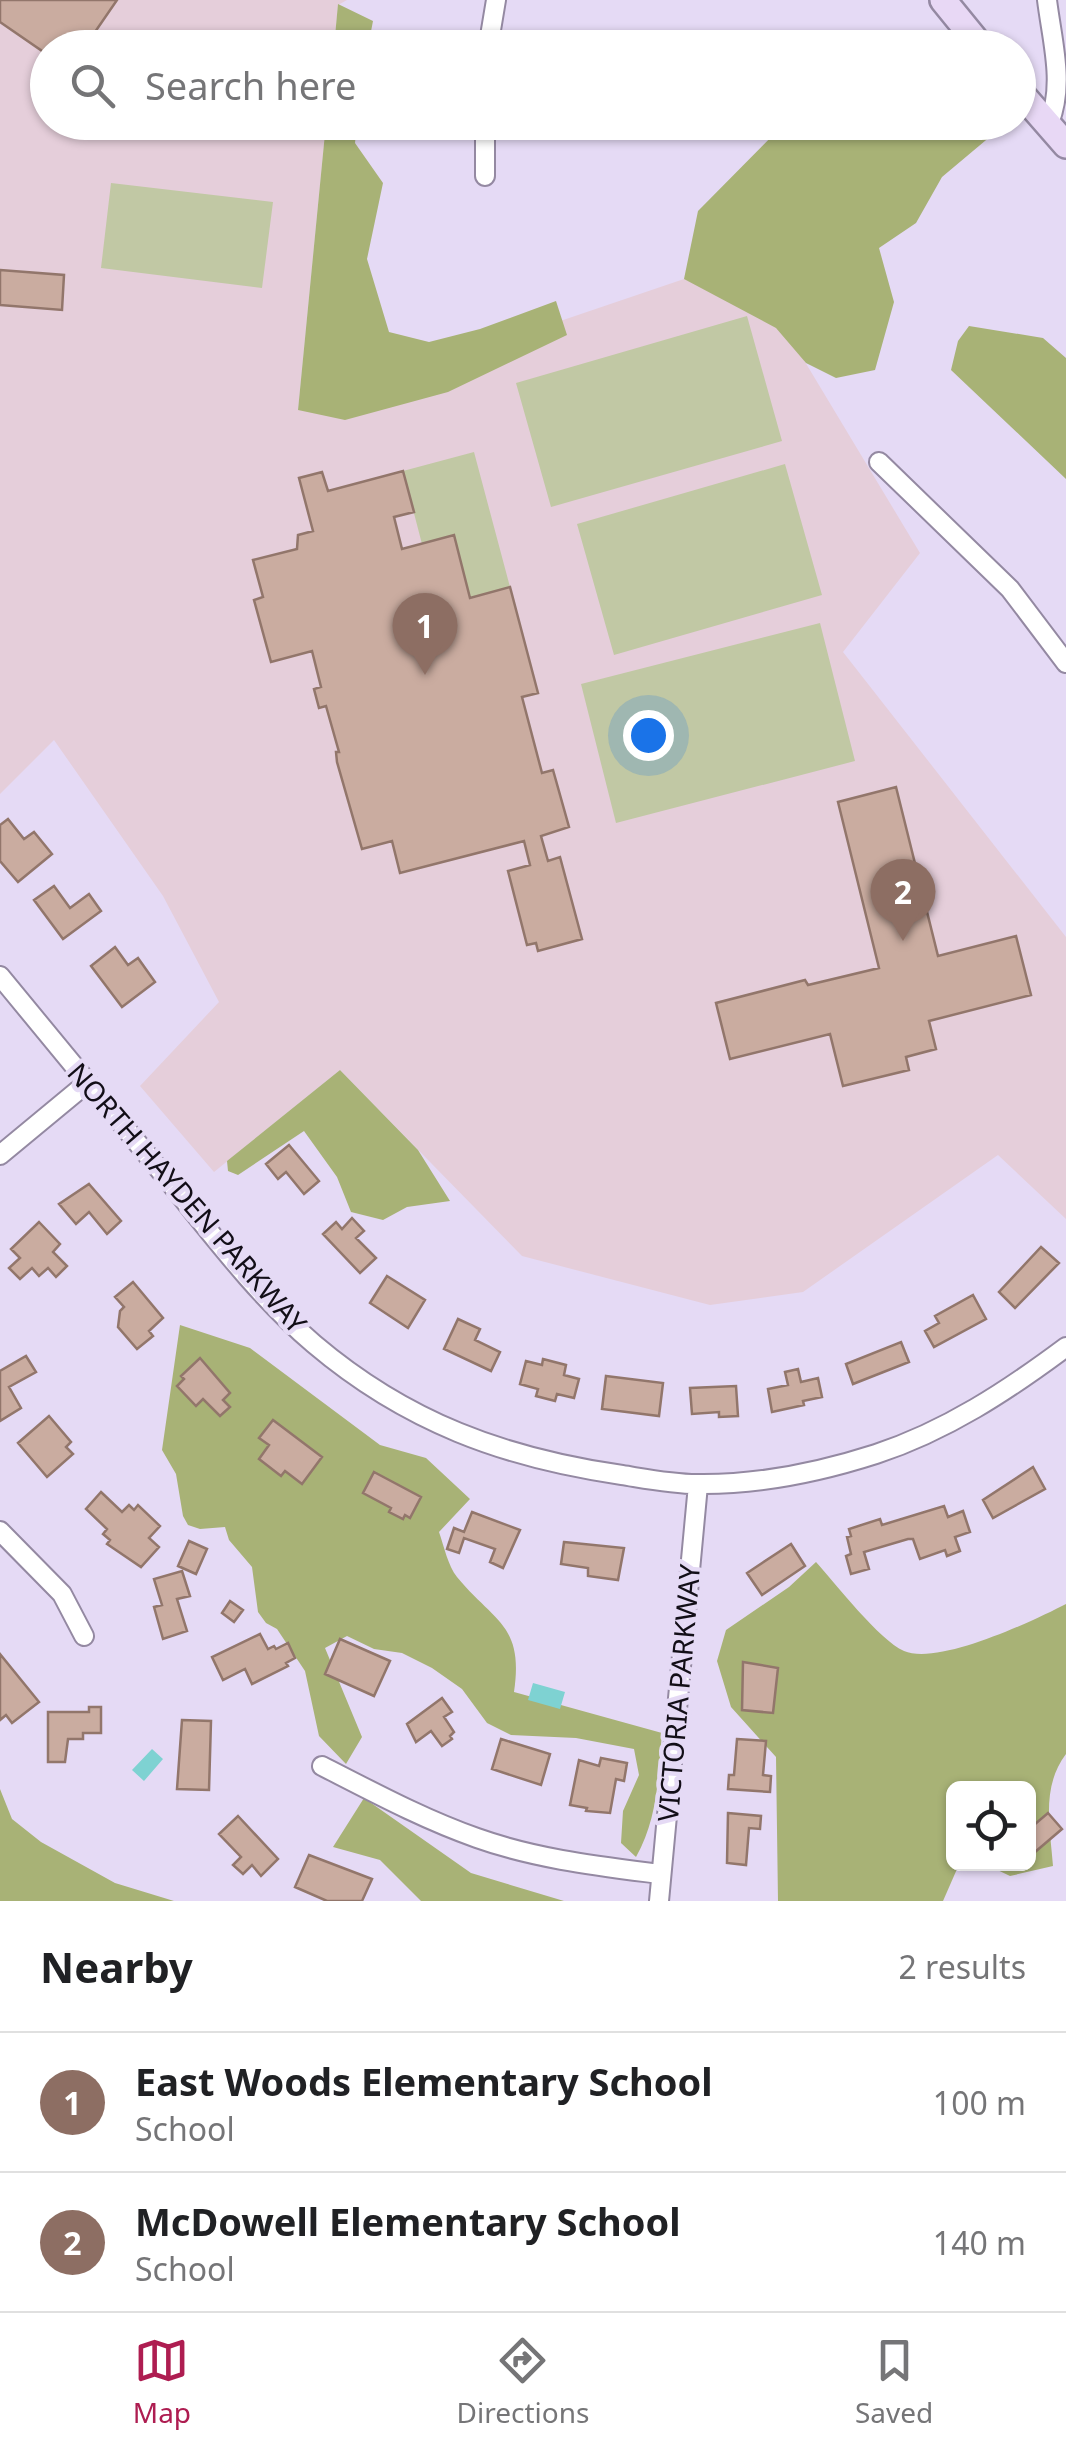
<!DOCTYPE html>
<style>
:root{--surface:#fff;--page:#f6f6f6;--text:#202124;--muted:#757577;--line:#e0e0e0;--accent:#ae1d51}
body{margin:0;font-family:"Noto Sans",sans-serif;background:var(--page);color:var(--text)}
.controls{position:absolute;right:30px;bottom:30px;display:grid;overflow:hidden;border-radius:15px;box-shadow:0 2px 8px #0004}
.controls button{width:90px;height:90px;display:grid;place-items:center;padding:0;border:0;border-bottom:2px solid var(--line);background:var(--surface);color:var(--text);font:50px sans-serif}
.you{position:absolute;left:648px;top:735px;width:35px;height:35px;margin:-25px;border:8px solid #fff;border-radius:50%;background:#1a73e8;box-shadow:0 0 0 15px #1a73e833}
.badge{display:grid;place-items:center;width:65px;height:65px;border-radius:50%;background:var(--accent);color:#fff;font-size:32px;font-weight:700}
.pin{position:absolute;translate:-50% -82px;filter:drop-shadow(0 2px 5px #0008)}
.pin::after{content:'';position:absolute;top:52px;width:35px;height:30px;background:inherit;clip-path:polygon(0 0,100% 0,50% 100%)}
.list{margin:0;padding:0;list-style:none}
h2{display:flex;justify-content:space-between;align-items:center;height:130px;margin:0;padding:0 40px;font-size:42px}
h2 small{font-size:32px;font-weight:400;color:var(--muted)}
.list li{display:grid;grid-template-columns:65px 1fr auto;gap:30px;align-items:center;box-sizing:border-box;height:140px;padding:0 40px;border-top:2px solid var(--line)}
.list b{display:block;font-size:38px;white-space:nowrap}
.list p{margin:0;font-size:32px;white-space:nowrap;color:var(--muted)}
.list em{font-size:32px;font-style:normal;color:var(--muted)}
.icon{flex:none;width:55px;height:55px;fill:none;stroke:currentColor;stroke-width:2;stroke-linecap:round;stroke-linejoin:round}
.map{position:relative;flex:none;width:1066px;height:1901px;overflow:hidden}
.search{position:absolute;background:var(--surface);box-shadow:0 2px 8px #0004;left:30px;right:30px;top:30px;height:110px;display:flex;align-items:center;gap:25px;box-sizing:border-box;padding:0 35px;border-radius:55px;color:var(--muted);font-size:38px}
.sheet{height:410px;background:var(--surface)}
nav{display:flex;justify-content:space-around;align-items:center;box-sizing:border-box;height:140px;border-top:2px solid var(--line);background:var(--surface);font-size:28px;color:var(--muted)}
nav a{display:grid;justify-items:center;gap:5px}
nav .on{color:var(--accent)}
.map>svg:first-child{display:block}
.education{fill:#e5ceda}
.green{fill:#c1c8a4}
.forest{fill:#a8b276}
.water{fill:#7ed2d2}
.building{fill:#caaca0;stroke:#92766b;stroke-width:2.5}
.lines{fill:none;stroke-linecap:round;stroke-linejoin:round}
.street-casing{stroke:#9489a2;stroke-width:22}
.secondary-casing{stroke:#9489a2;stroke-width:30}
.street{stroke:#fff;stroke-width:18}
.secondary{stroke:#e8d8f5;stroke-width:25}
.labels{text-anchor:middle;stroke-width:9;stroke-linejoin:round;paint-order:stroke}
.street-label{font-size:28px;fill:#120e17;stroke:#e5daf5}
</style>
<div class="map">
<svg width="1066" height="1901" viewBox="0 0 1066 1901">
<rect width="100%" height="100%" fill="#e5daf5"/>
<!-- education -->
<path class="education" d="M0,0H347L338,5L334,47L48,48V122L326,123L298,410L684,279L781,322L920,553L843,652L1066,937V1219L998,1155L803,1292L710,1305L522,1256L340,1070L214,1172L140,1086L219,1002L163,896L54,740L0,794Z"/>
<!-- green -->
<path class="green" d="M111,183L273,202L262,288L101,268Z
M747,316L782,441L551,507L516,383Z
M474,452L510,587L470,598L454,536L422,544L403,471Z
M785,464L822,595L614,655L577,524Z
M820,623L855,761L616,823L581,684Z"/>
<!-- forest -->
<path class="forest" d="M338,4L373,21L368,47H334Z
M326,123H357L355,143L383,183L367,259L389,332L429,342L480,329L556,301L567,335L448,392L345,420L298,410Z
M992,123L998,130L942,177L916,223L879,248L894,302L875,370L836,378L806,363L776,328L684,279L698,211L785,123Z
M969,326L1043,338L1066,358V479L951,370L958,341Z
M340,1070L418,1150L450,1201L407,1207L383,1220L351,1212L337,1177L304,1131L238,1175L228,1171L227,1161Z
M180,1325L250,1348L380,1445L426,1458L470,1499L439,1532C444,1546 448,1566 457,1577C494,1622 524,1624 514,1692L662,1733C658,1777 658,1818 636,1857L621,1843L623,1811L639,1775L634,1749L576,1738L511,1735L487,1723L462,1689L432,1668L402,1653L374,1649L347,1636L325,1648L362,1737L346,1764L319,1736L305,1671L277,1629L266,1623L258,1612L252,1567L229,1540L225,1527L200,1529L188,1525L183,1516L176,1474L162,1450Z
M816,1562C836,1584 879,1640 904,1651C938,1666 1033,1621 1066,1604V1754C1041,1787 1050,1827 1053,1866L1010,1876L985,1864H1028V1788H954V1864H973L957,1869L943,1901H778L776,1757L731,1707L717,1661L726,1630L789,1587Z
M0,1789L12,1819L41,1842L115,1883L174,1901H0Z
M364,1798L471,1873L564,1901H421L380,1860L333,1847Z"/>
<!-- water -->
<path class="water" d="M533,1683L565,1692L560,1709L528,1700Z
M152,1749L163,1759L144,1781L132,1770Z"/>
<!-- building -->
<path class="building" d="M0,0H117L84,48H48V55L0,22Z
M0,270L64,275L62,310L0,305Z
M403,471L414,512L394,517L402,549L454,535L470,598L510,587L538,693L522,697L542,773L553,770L569,827L541,836L548,861L560,857L582,939L538,951L536,943L527,945L508,871L530,865L524,841L400,873L392,841L362,849L337,762L336,752H339L326,706L319,708L314,689L321,687L312,651L271,662L254,600L263,597L253,560L297,549L298,535L313,531L299,478L322,472L328,491Z
M896,787L938,956L1016,936L1031,995L929,1021L936,1049L906,1057L909,1070L843,1086L830,1034L730,1059L716,1003L805,980L808,985L879,968L838,802Z
M8,819L24,839L34,832L52,854L18,882L0,861V825Z
M54,886L70,908L89,894L101,911L63,939L34,900Z
M115,947L128,965L138,958L155,982L122,1007L91,966Z
M289,1145L319,1181L304,1194L286,1172L278,1179L266,1164Z
M89,1184L121,1221L107,1234L89,1212L76,1224L59,1204Z
M352,1218L364,1231L356,1238L376,1258L360,1273L323,1234L336,1222L342,1229Z
M39,1222L60,1244L53,1252L67,1266L56,1277L48,1268L39,1276L32,1268L20,1279L9,1268L20,1258L11,1249Z
M1041,1247L1059,1263L1015,1308L999,1292Z
M387,1276L425,1300L408,1328L370,1303Z
M133,1282L163,1318L149,1331L153,1336L137,1349L118,1327L120,1311L124,1307L115,1297Z
M973,1295L986,1319L934,1347L925,1331L939,1323L935,1316Z
M458,1319L480,1329L475,1340L500,1352L491,1371L444,1349Z
M901,1342L909,1362L853,1384L846,1364Z
M26,1356L36,1372L9,1387L21,1408L0,1421V1371Z
M200,1358L230,1393L223,1400L230,1407L220,1416L203,1399L196,1406L177,1386L184,1379L181,1376Z
M543,1359L566,1365L564,1375L579,1379L574,1398L557,1394L555,1401L536,1396L538,1389L520,1384L526,1361L542,1365Z
M798,1369L801,1382L818,1378L822,1397L803,1401L804,1405L772,1412L768,1389L788,1385L785,1372Z
M606,1376L663,1383L659,1416L602,1409Z
M736,1386L738,1416L719,1417V1412L692,1414L690,1388Z
M49,1416L71,1442L66,1447L73,1454L47,1477L18,1443Z
M273,1420L322,1457L302,1484L285,1471L281,1476L259,1459L269,1445L259,1438Z
M1033,1467L1045,1489L993,1518L983,1500Z
M374,1472L421,1497L410,1518L405,1515L403,1519L389,1512L391,1508L363,1493Z
M101,1492L122,1512L129,1505L134,1510L138,1505L160,1526L149,1538L159,1547L141,1567L107,1544L110,1540L103,1534L107,1529L86,1509Z
M944,1506L948,1517L963,1511L970,1532L955,1537L960,1551L947,1556L945,1550L920,1559L913,1539H908L864,1552L869,1569L851,1574L846,1556L851,1554L847,1537L851,1536L849,1529L880,1519L882,1525Z
M472,1512L520,1530L503,1568L490,1562L495,1549L464,1538L459,1553L447,1549L454,1528L464,1532Z
M189,1541L207,1549L196,1574L178,1566Z
M564,1542L624,1548L618,1580L588,1576V1568L561,1564Z
M791,1544L805,1566L762,1595L747,1573Z
M182,1571L190,1596L177,1599L187,1631L163,1639L154,1607L162,1605L154,1579Z
M230,1601L243,1610L234,1622L222,1613Z
M260,1634L268,1649L274,1646L276,1649L288,1643L295,1658L286,1663L288,1666L252,1684L245,1669L223,1680L212,1657Z
M340,1639L390,1661L374,1696L325,1674Z
M0,1654L39,1702L12,1723L6,1715L0,1720Z
M743,1662L778,1668L773,1713L742,1710Z
M442,1698L452,1712L444,1717L454,1732L450,1736L452,1739L442,1746L431,1731L416,1742L407,1724Z
M89,1707H101V1733H83V1739H68L65,1762H48V1712H89Z
M182,1720L211,1721L209,1790L177,1789Z
M501,1739L550,1754L541,1785L492,1769Z
M737,1739L766,1741L763,1775L771,1776L770,1792L728,1789L729,1775H734Z
M601,1758L627,1763L624,1781L616,1779L610,1813L586,1811L587,1808L570,1805L579,1760L599,1766Z
M728,1813L761,1816L760,1829L749,1828L746,1865L727,1863Z
M1048,1813L1062,1829L1028,1858V1830Z
M238,1816L278,1859L261,1876L252,1865L243,1874L233,1865L241,1857L219,1834Z
M309,1855L372,1879L362,1901H327L295,1887Z"/>
<g class="lines">
<!-- street casing -->
<g class="street-casing">
<path id="street" d="M1047,0C1052,41 1065,84 1049,123
M488,48L496,0
M485,176V122
M879,462L1010,589L1066,663
M0,976C56,1044 112,1112 168,1180C214,1237 258,1296 314,1344C406,1422 504,1458 622,1475C647,1479 672,1484 697,1484C756,1485 820,1472 876,1454C946,1431 1007,1391 1066,1347
M0,1155L87,1083
M0,1531L62,1594L84,1636
M322,1766C373,1792 423,1819 477,1838C536,1859 598,1866 660,1874
M659,1901L698,1485"/>
</g>
<!-- secondary casing -->
<g class="secondary-casing">
<path id="secondary" d="M943,0L982,48
M1018,90L1066,145"/>
</g>
<!-- street -->
<use href="#street" class="street"/>
<!-- secondary -->
<use href="#secondary" class="secondary"/>
</g>
<g class="labels">
<!-- street labels -->
<g class="street-label">
<text transform="translate(187 1198) rotate(49)" y="10">NORTH HAYDEN PARKWAY</text>
<text transform="translate(679 1693) rotate(-85)" y="10">VICTORIA PARKWAY</text>
</g>
</g>
</svg>
<div class="controls">
<button><svg class="icon" aria-label="locate" viewBox="0 0 24 24"><circle cx="12" cy="12" r="6"/><path d="M12 2v4M12 18v4M2 12h4M18 12h4"/></svg></button>
</div>
<div class="you"></div>
<div class="pin badge" style="left:425px;top:675px;background:#8d6e63">1</div>
<div class="pin badge" style="left:903px;top:941px;background:#8d6e63">2</div>
<div class="search"><svg class="icon" aria-label="search" viewBox="0 0 24 24"><circle cx="10" cy="10" r="6"/><path d="M15 15l6 6"/></svg>Search here</div>
</div>
<section class="sheet">
<h2>Nearby<small>2 results</small></h2>
<ul class="list">
<li><span class="badge" style="background:#8d6e63">1</span><div><b>East Woods Elementary School</b><p>School</p></div><em>100 m</em></li>
<li><span class="badge" style="background:#8d6e63">2</span><div><b>McDowell Elementary School</b><p>School</p></div><em>140 m</em></li>
</ul>
</section>
<nav>
<a class="on"><svg class="icon" aria-label="map" viewBox="0 0 24 24"><path d="M3 6l6-2 6 2 6-2v14l-6 2-6-2-6 2zM9 4v14M15 6v14"/></svg>Map</a>
<a><svg class="icon" aria-label="directions" viewBox="0 0 24 24"><path d="M12 3l9 9-9 9-9-9zM9 14v-3h6M13 9l2 2-2 2"/></svg>Directions</a>
<a><svg class="icon" aria-label="saved" viewBox="0 0 24 24"><path d="M7 4h10v16l-5-4-5 4z"/></svg>Saved</a>
</nav>
